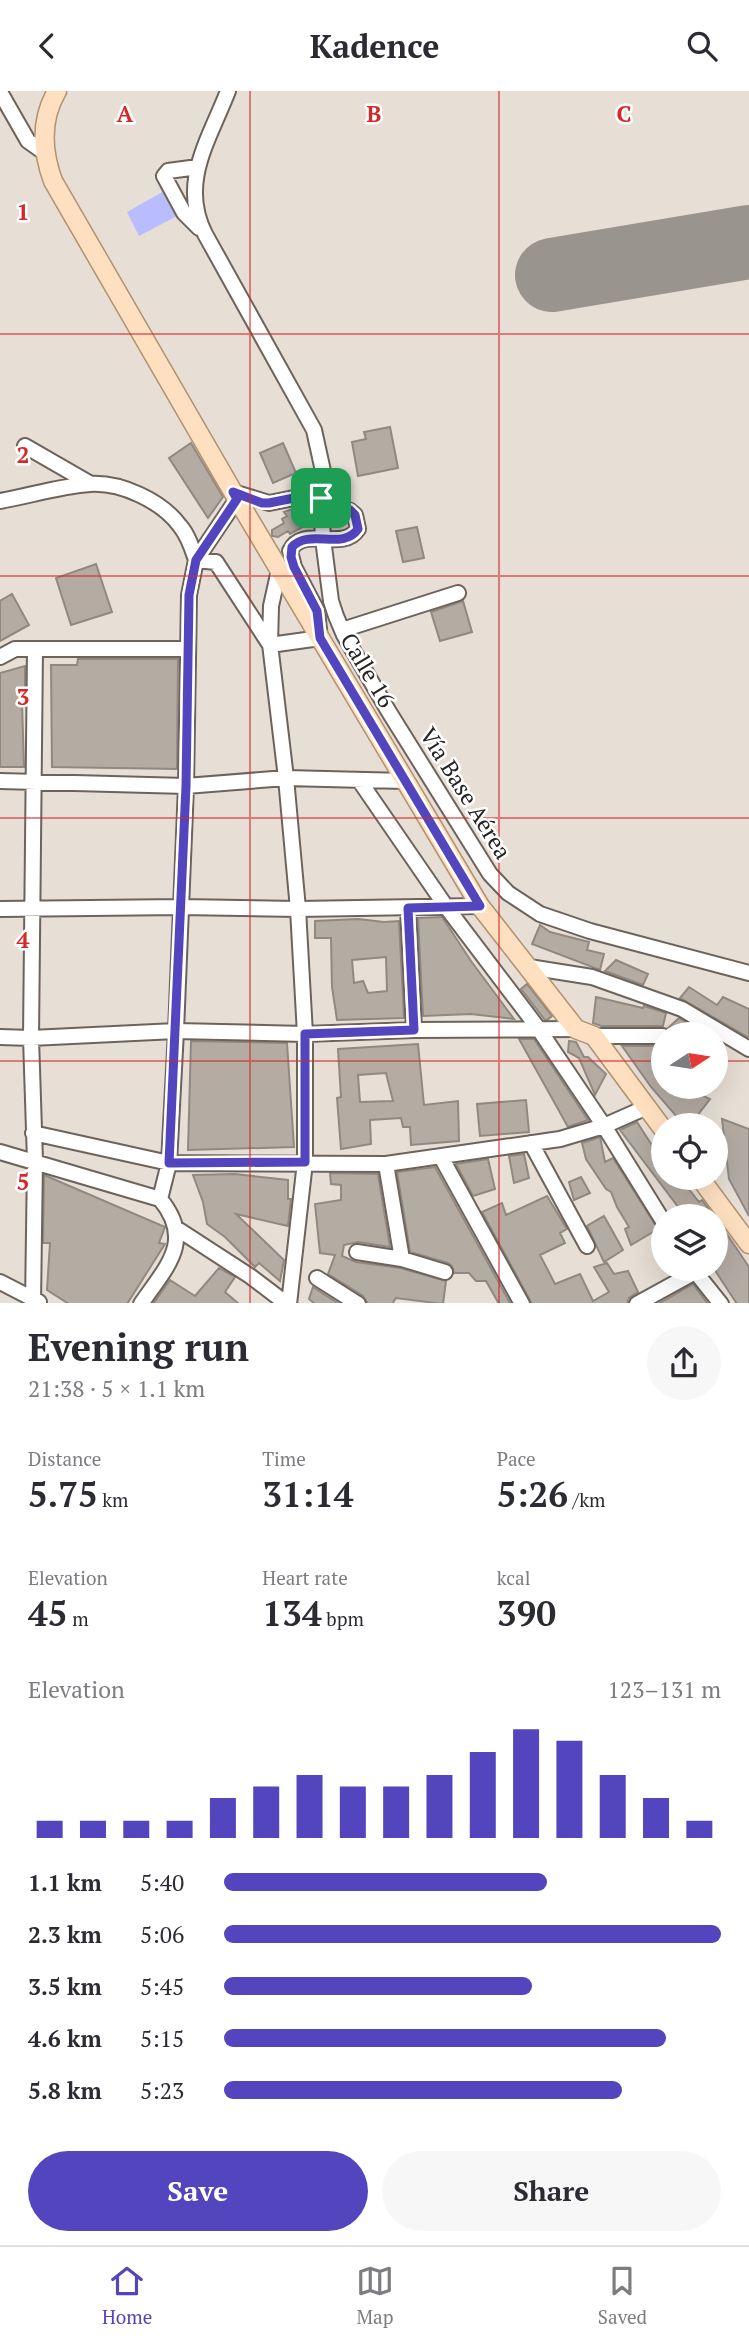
<!DOCTYPE html>
<meta charset="utf-8">
<style>
:root{--surface:#fff;--page:#f7f7f7;--text:#2b2b33;--muted:#7c7c81;--line:#e1e1e2;--accent:#5245bd}
body{margin:0;font-family:"PT Serif",serif;background:var(--page);color:var(--text);height:100vh;display:flex;flex-direction:column;font-size:26px;white-space:nowrap}
*{box-sizing:border-box;margin:0}
p{font-size:23px;color:var(--muted)}
.icon{flex:none;width:38px;height:38px;fill:none;stroke:currentColor;stroke-width:2;stroke-linecap:round;stroke-linejoin:round}
.map{position:relative;height:1212px;overflow:hidden}
.panel{display:flex;flex-direction:column;background:var(--surface);flex:1}
.panel>*{flex:none}
.needle{width:46px;rotate:78deg}
.fabs{position:absolute;left:651px;top:931px;display:grid;gap:14px}
.fabs a{display:grid;place-items:center;width:77px;height:77px;border-radius:50%;background:var(--surface);box-shadow:0 7px 28px #0002;font-size:35px}
.pin{position:absolute;display:grid;place-items:center;width:60px;height:60px;color:#fff;margin:-30px;border-radius:14px;box-shadow:0 4px 10px #0006}
.round{display:grid;place-items:center;flex:none;width:74px;height:74px;border-radius:37px;background:var(--page)}
.summary{display:flex;align-items:center;justify-content:space-between;height:119px;padding:0 28px}
h1{font-size:38px;font-weight:700;line-height:52px}
.stats{display:grid;grid-template-columns:repeat(3,1fr);gap:10px;height:119px;padding:7px 28px}
.stats div{display:grid;align-content:center}
.stats b{font-size:35px;font-weight:700}
.stats small{font-size:19px;font-weight:400}
.stats p{font-size:19px}
.chart{height:196px;padding:14px 28px}
.chart p{display:flex;justify-content:space-between}
.chart svg{width:100%;height:126px;margin-top:7px;stroke:var(--accent);stroke-width:6}
.cta{display:flex;gap:14px;margin-top:auto;padding:14px 28px}
.cta a{flex:1;height:80px;border-radius:42px;background:var(--accent);color:#fff;font-size:28px;font-weight:700;line-height:80px;text-align:center}
.cta a+a{background:var(--page);color:var(--text)}
ul{padding:0 28px;list-style:none;font-size:23px}
li{display:grid;grid-template-columns:112px 84px 1fr;align-items:center;height:52px}
li i{height:18px;border-radius:9px;background:var(--accent)}
header{display:flex;justify-content:space-between;align-items:center;height:91px;padding:0 28px;background:var(--surface);font-size:32px;font-weight:700}
.menu{display:flex;justify-content:space-around;align-items:center;height:98px;border-top:2px solid var(--line);background:var(--surface);font-size:19px;color:var(--muted)}
.menu a{display:grid;justify-items:center;gap:4px}
.menu .on{color:var(--accent)}
.map>svg:first-child{display:block}
.green{fill:#b9bcfe}
.lines{fill:none;stroke-linecap:round;stroke-linejoin:round}
.runway{stroke:#9a948e;stroke-width:74}
.building{fill:#b4aca3;stroke:#918981;stroke-width:2;fill-rule:evenodd}
.minor-casing{stroke:#6c645c;stroke-width:18}
.major-casing{stroke:#b2916e;stroke-width:21}
.minor{stroke:#fff;stroke-width:14}
.major{stroke:#fee0c1;stroke-width:18}
.route-casing{stroke:#fff;stroke-width:14}
.route{stroke:#5245bd;stroke-width:9}
.grid{fill:none;stroke:#d62828;stroke-width:2;stroke-opacity:0.55}
.labels{text-anchor:middle;dominant-baseline:central;stroke-width:5;stroke-linejoin:round;paint-order:stroke}
.street-label{font-size:23px;fill:#262320;stroke:#fff}
.grid-label{font-size:23px;text-anchor:middle;font-weight:bold;fill:#d62828;stroke:#fff;stroke-width:5;stroke-linejoin:round;paint-order:stroke}
</style>
<header><svg class="icon" aria-label="back" viewBox="0 0 24 24"><path d="M15 5l-7 7 7 7"/></svg>Kadence<svg class="icon" aria-label="search" viewBox="0 0 24 24"><circle cx="10" cy="10" r="6"/><path d="M15 15l6 6"/></svg></header>
<div class="map">
<svg width="749" height="1213" viewBox="0 0 749 1213">
<rect width="100%" height="100%" fill="#e7ded5"/>
<path class="green" d="M166,99L181,123L139,145L127,121Z"/>
<g class="lines">
<path class="runway" d="M552,184L749,151"/>
</g>
<path class="building" d="M390,336L398,377L358,385L352,351L366,348L364,341Z
M191,352L223,406L208,427L169,367Z
M283,352L296,382L273,392L260,362Z
M298,416L299,419L303,417L304,420L312,417V427L309,429L310,432L290,443L288,440L278,446L272,445V439L284,432L282,428L287,425L284,421Z
M417,436L424,467L403,471L396,440Z
M96,473L112,521L71,534L56,487Z
M12,503L29,534L0,550V510Z
M463,510L472,541L440,550L431,521Z
M78,568H178L177,678L52,676L51,574H77Z
M25,575V611H22L24,676H0V582Z
M442,826L471,870L514,928L471,923L423,925L418,827Z
M358,828L384,831L399,830L404,927L337,929L332,896L331,847H315V830ZM386,866L387,900L368,902L363,890L354,892L352,869Z
M540,834L550,841L589,851L587,859L604,863L600,879L532,853Z
M616,869L648,883L643,894L605,880Z
M527,893L552,925L547,929H545L521,898Z
M689,896L717,914L723,906L749,918V947L680,907Z
M596,906L643,917L644,915L666,922L663,935H601L593,932Z
M679,927L700,940L672,941L668,937Z
M519,948H534L588,1029L568,1036Z
M191,950L287,952L294,1056L188,1059Z
M569,950L576,951L584,966H588L606,983L595,1004L579,967L568,961Z
M418,953L424,1014L458,1010L459,1050L411,1054L410,1036H403L401,1027L370,1029L371,1053L341,1058L337,1007L341,1006L338,958ZM386,982L393,1010L360,1011L358,984Z
M622,955H663V996H685L710,1008L690,1034H684L651,996Z
M526,1009L529,1041L480,1045L477,1013Z
M722,1028L749,1038V1125L729,1088Z
M637,1031L655,1059L660,1055L663,1060L659,1068L663,1074V1087H680L699,1111L702,1109L714,1125H685L620,1039Z
M600,1046L605,1071L613,1067L658,1138L631,1154L625,1138L629,1136L617,1116L611,1101L606,1098L586,1068L582,1052Z
M524,1063L529,1087L514,1092L509,1065Z
M488,1068L495,1098L473,1105L456,1073Z
M435,1076L510,1212V1213H499L486,1190H476L469,1182H454L452,1175L448,1172L410,1161L397,1081Z
M330,1082L378,1083L390,1156L358,1151L344,1154L342,1165L356,1171L400,1177L446,1190L443,1213L396,1207L392,1213H368L363,1205L328,1183L335,1164L320,1162L315,1113L341,1109V1094L331,1093Z
M235,1083L288,1089V1108H291L288,1135L236,1123L284,1169L280,1190L259,1172L255,1176L225,1146L207,1133L203,1111L193,1084Z
M44,1084L165,1136L159,1152L165,1153L127,1213H69L47,1199L50,1152H43Z
M581,1086L590,1102L574,1109L569,1091Z
M547,1105L567,1138L560,1142L565,1152L540,1164L555,1193L580,1183L593,1210L609,1201L594,1176L607,1172L614,1183L628,1180L638,1201L629,1207L627,1213H532L482,1121L502,1112L506,1124Z
M604,1125L623,1159L604,1171L587,1135Z
M716,1127L749,1176V1213H737L716,1181Z
M219,1177L235,1186L225,1201L239,1213H153L170,1189L195,1205Z
M693,1193L708,1213H658Z
M313,1196L316,1198L339,1213H315L309,1208Z"/>
<g class="lines">
<g class="minor-casing">
<path id="minor" d="M228,0C209,49 179,92 205,143L314,339L323,380L321,407L323,448L331,510L336,525L344,544L389,621L490,783L508,802L540,823L590,840L749,882
M0,1L28,50L45,62
M198,76L168,80L164,85L184,122L199,137
M25,355L91,393
M0,410C29,405 60,395 90,393C121,391 162,410 180,435C188,444 192,457 196,469L216,471L270,554L320,547L317,520L294,476L290,460C302,433 342,462 358,438L355,424L350,420L309,404L269,412L233,401
M279,479L271,515L270,553L286,687L298,818L305,943V1071L289,1213
M342,539L458,502
M0,566L15,558H188
M359,689L447,817L538,937L604,1035L663,1130
M0,690L186,695L286,687L405,690
M408,817L414,939
M0,818L181,816L298,818L480,815
M529,876L592,886L682,918L749,958
M594,945H663
M0,946L31,947L176,940L305,943L414,939L576,938
M33,1042L169,1072L386,1073L560,1048L604,1035L647,1016
M531,1052L587,1155
M0,1061L160,1108
M441,1066L522,1213
M386,1073L402,1168
M176,1137L250,1185L287,1213
M357,1161L402,1168L445,1181
M693,1178L721,1213
M317,1187L358,1213
M0,1191L39,1211
M33,1213L35,1070L31,947L35,558
M141,1213C166,1176 195,1150 160,1108L169,1072L176,940L186,695L189,504L196,469L237,408
M637,1213L695,1181"/>
</g>
<g class="major-casing">
<path id="major" d="M57,0C40,29 42,60 53,90L233,401L480,815L576,938L594,945L663,1038
M700,1087L749,1153"/>
</g>
<use href="#minor" class="minor"/>
<use href="#major" class="major"/>
</g>
<g class="lines">
<g class="route-casing">
<path id="route" d="M233,401L262,412H269L309,404L350,419L355,424L358,438C343,460 309,437 292,456L291,466L294,476L317,520L320,547L480,815L408,817L414,939L305,943V1071L169,1072L186,695L189,504L196,469L237,408Z"/>
</g>
<use href="#route" class="route"/>
</g>
<path class="grid" d="M250,0V1213M499,0V1213M0,243H749M0,485H749M0,727H749M0,970H663M716,970H749"/>
<g class="labels">
<g class="street-label">
<text transform="translate(368 579) rotate(59)">Calle 16</text>
<text transform="translate(466 702) rotate(58)">Vía Base Aérea</text>
</g>
</g>
<g class="grid-label">
<text x="125" y="31">A</text>
<text x="374" y="31">B</text>
<text x="624" y="31">C</text>
<text x="23" y="129">1</text>
<text x="23" y="372">2</text>
<text x="23" y="614">3</text>
<text x="23" y="857">4</text>
<text x="23" y="1099">5</text>
</g>
</svg>
<div class="fabs">
<a><svg class="needle" viewBox="-14 -14 28 28"><path d="M0-13l5 13h-10z" fill="#e53935"/><path d="M0 13l5-13h-10z" fill="#7c7c81"/></svg></a>
<a><svg class="icon" aria-label="locate" viewBox="0 0 24 24"><circle cx="12" cy="12" r="6"/><path d="M12 2v4M12 18v4M2 12h4M18 12h4"/></svg></a>
<a><svg class="icon" aria-label="layers" viewBox="0 0 24 24"><path d="M12 4l9 5-9 5-9-5zM3 14l9 5 9-5"/></svg></a>
</div>
<div class="pin" style="left:321px;top:407px;background:#1e9e55"><svg class="icon" aria-label="arrive" viewBox="0 0 24 24"><path d="M6 21V4h12l-3 4 3 4H6"/></svg></div>
</div>
<section class="panel">
<div class="summary"><div><h1>Evening run</h1><p>21:38 · 5 × 1.1 km</p></div><a class="round"><svg class="icon" aria-label="share" viewBox="0 0 24 24"><path d="M12 15V3M7 8l5-5 5 5M5 13v7h14v-7"/></svg></a></div>
<div class="stats">
<div><p>Distance</p><b>5.75<small> km</small></b></div>
<div><p>Time</p><b>31:14</b></div>
<div><p>Pace</p><b>5:26<small> /km</small></b></div>
</div>
<div class="stats">
<div><p>Elevation</p><b>45<small> m</small></b></div>
<div><p>Heart rate</p><b>134<small> bpm</small></b></div>
<div><p>kcal</p><b>390</b></div>
</div>
<div class="chart"><p><span>Elevation</span>123–131 m</p>
<svg viewBox="0 0 160 44" preserveAspectRatio="none"><path d="M5 44V38M15 44V38M25 44V38M35 44V38M45 44V30M55 44V26M65 44V22M75 44V26M85 44V26M95 44V22M105 44V14M115 44V6M125 44V10M135 44V22M145 44V30M155 44V38"/></svg>
</div>
<ul>
<li><b>1.1 km</b>5:40<i style="width:65%"></i></li>
<li><b>2.3 km</b>5:06<i style="width:100%"></i></li>
<li><b>3.5 km</b>5:45<i style="width:62%"></i></li>
<li><b>4.6 km</b>5:15<i style="width:89%"></i></li>
<li><b>5.8 km</b>5:23<i style="width:80%"></i></li>
</ul>
<div class="cta"><a>Save</a><a>Share</a></div>
</section>
<nav class="menu">
<a class="on"><svg class="icon" aria-label="home" viewBox="0 0 24 24"><path d="M3 11l9-7 9 7M6 9v11h12V9"/></svg>Home</a>
<a><svg class="icon" aria-label="map" viewBox="0 0 24 24"><path d="M3 6l6-2 6 2 6-2v14l-6 2-6-2-6 2zM9 4v14M15 6v14"/></svg>Map</a>
<a><svg class="icon" aria-label="saved" viewBox="0 0 24 24"><path d="M7 4h10v16l-5-4-5 4z"/></svg>Saved</a>
</nav>
